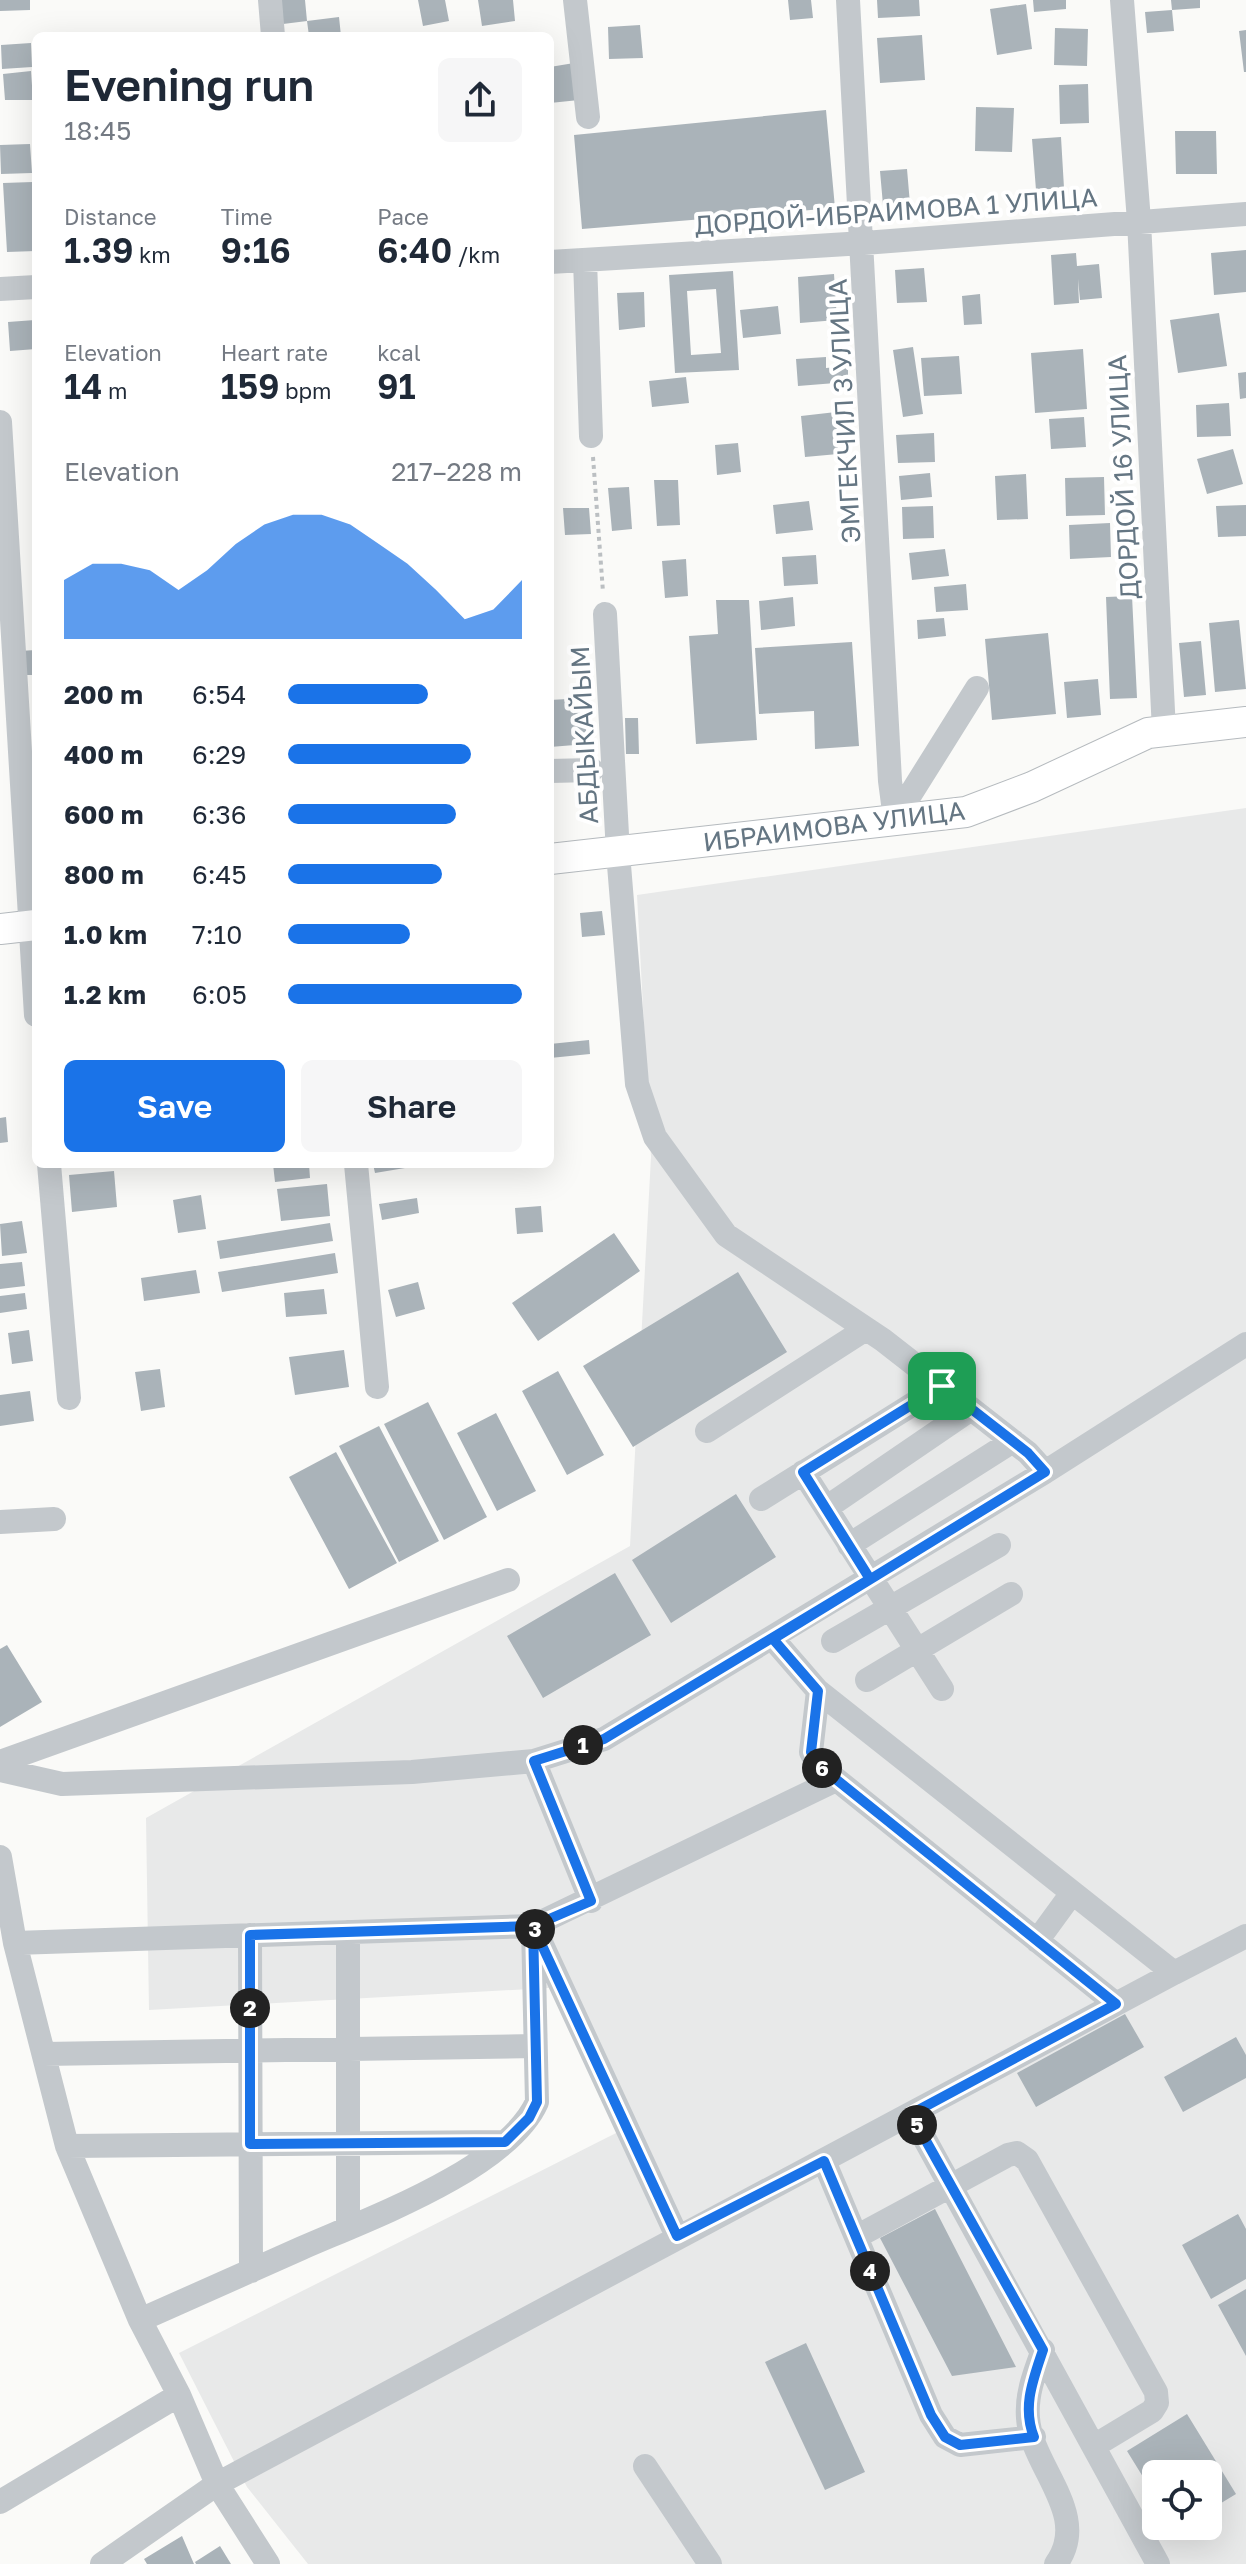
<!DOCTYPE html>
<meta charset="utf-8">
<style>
:root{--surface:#fff;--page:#f6f6f7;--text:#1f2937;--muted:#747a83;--accent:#1a73e8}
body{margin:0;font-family:"Golos Text",sans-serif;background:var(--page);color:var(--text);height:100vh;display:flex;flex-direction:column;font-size:30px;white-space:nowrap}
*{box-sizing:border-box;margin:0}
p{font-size:26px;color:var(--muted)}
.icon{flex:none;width:44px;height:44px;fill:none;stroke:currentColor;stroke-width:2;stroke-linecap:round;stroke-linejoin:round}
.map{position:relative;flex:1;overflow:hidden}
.details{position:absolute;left:32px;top:32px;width:522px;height:1136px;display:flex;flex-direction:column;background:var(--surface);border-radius:12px;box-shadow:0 8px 32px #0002}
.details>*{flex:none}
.buttons{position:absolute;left:1142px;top:2460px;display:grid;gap:16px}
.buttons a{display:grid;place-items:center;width:80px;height:80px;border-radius:12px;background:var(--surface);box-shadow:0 8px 32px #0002;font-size:40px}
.pin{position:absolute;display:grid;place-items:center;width:68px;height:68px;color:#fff;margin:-34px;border-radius:16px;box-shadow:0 4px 12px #0006}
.km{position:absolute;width:40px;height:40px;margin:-20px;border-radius:50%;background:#222;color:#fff;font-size:22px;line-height:40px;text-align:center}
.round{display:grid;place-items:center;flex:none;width:84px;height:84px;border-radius:12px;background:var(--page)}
.head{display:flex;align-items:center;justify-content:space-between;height:136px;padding:0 32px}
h1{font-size:44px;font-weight:600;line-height:60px}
.figures{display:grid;grid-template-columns:repeat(3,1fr);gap:12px;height:136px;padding:8px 32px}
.figures div{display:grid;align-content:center}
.figures b{font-size:34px;font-weight:600}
.figures small{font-size:22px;font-weight:400}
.figures p{font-size:22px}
.chart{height:224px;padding:16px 32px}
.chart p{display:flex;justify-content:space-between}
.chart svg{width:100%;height:144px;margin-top:8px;fill:var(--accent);opacity:.7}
.button{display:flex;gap:16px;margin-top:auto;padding:16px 32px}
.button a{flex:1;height:92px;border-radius:12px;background:var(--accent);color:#fff;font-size:32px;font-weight:600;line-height:92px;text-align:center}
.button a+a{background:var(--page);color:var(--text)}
ul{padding:0 32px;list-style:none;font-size:26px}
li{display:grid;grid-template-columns:128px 96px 1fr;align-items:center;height:60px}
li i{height:20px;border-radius:10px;background:var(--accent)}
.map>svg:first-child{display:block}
.built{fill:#e8e9e9;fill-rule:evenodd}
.building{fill:#aab3b9;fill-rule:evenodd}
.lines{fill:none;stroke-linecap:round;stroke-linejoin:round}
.major-casing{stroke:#b5babe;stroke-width:32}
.path{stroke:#bbbfc2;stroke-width:4;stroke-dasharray:4 4;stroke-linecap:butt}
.minor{stroke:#c3c8cc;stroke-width:24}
.major{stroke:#fff;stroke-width:30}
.route-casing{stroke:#fff;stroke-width:16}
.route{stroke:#1a73e8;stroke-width:10}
.labels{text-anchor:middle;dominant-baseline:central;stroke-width:8;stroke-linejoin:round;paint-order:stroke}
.street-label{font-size:26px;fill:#657683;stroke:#fff}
</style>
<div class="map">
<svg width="1246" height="2564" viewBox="0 0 1246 2564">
<rect width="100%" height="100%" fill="#fafaf8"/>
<path class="built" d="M1246,808V2564H308L247,2487L179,2353L628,2127L566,1987L149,2010L146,1818L630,1546L651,1157L637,895ZM1156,2474H1208V2526H1156Z"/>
<path class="building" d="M0,0H30V10L0,11Z
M281,0H305L307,21L283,24Z
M418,0H445L449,21L423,26Z
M478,0H513L515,21L482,26Z
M788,0H811L813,18L790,20Z
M877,0H919L920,16L878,18Z
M1033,0H1066V9L1034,12Z
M1171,0H1200V8L1172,10L1174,31L1147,33L1145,12L1172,10Z
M1026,4L1032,49L997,55L990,9Z
M339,17L341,36H309L307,21Z
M640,25L643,58L609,59L608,27Z
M1055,28L1088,29L1087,66L1054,65Z
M1246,30V72H1244L1239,31Z
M922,35L925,80L880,83L877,38Z
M31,43L32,67L2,69L1,45Z
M574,63L579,100L550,103V67Z
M31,71L33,100H5L3,74Z
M1088,84L1089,123L1060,124L1059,85Z
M976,107L1014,108L1012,152L975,151Z
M826,110L835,208L582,229L574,135Z
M1175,131H1216L1217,174H1176Z
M1061,137L1064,188L1036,190L1032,139Z
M30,144L32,173L1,174L0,145Z
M907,169L910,204L883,205L880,171Z
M33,182L36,251L7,252L3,183Z
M1246,250V292L1214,295L1211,253Z
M1076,253L1077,266L1099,264L1102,298L1080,300L1078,279L1079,303L1054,305L1051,255Z
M924,268L927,302L897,303L895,270Z
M733,271L739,370L675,373L669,275ZM716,289L721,353L691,355L687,291Z
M834,274L837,320L800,323L798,277Z
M644,292L645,327L619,330L617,293Z
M980,294L982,324L964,325L962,296Z
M778,306L781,334L743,338L740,310Z
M1219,313L1227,366L1178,373L1170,320Z
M35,320L36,349L10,351L8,322Z
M913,347L923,414L903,417L893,350Z
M1083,349L1087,409L1035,413L1031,353Z
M959,356L962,394L924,396L921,358Z
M826,357V368L848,366V382L798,386L796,359Z
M1246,372V398L1240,399L1238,373Z
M686,377L689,403L652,407L649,381Z
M1229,403L1231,436L1197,437L1196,405Z
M836,412L838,454L805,457L801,416Z
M1084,417L1086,447L1051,449L1049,419Z
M934,433L935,462L898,463L896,435Z
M738,443L741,472L717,475L715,445Z
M1233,449L1243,484L1207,494L1197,459Z
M930,473L932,497L901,500L899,476Z
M1026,474L1028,519L997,520L995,476Z
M1104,477L1105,515L1066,516L1065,478Z
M654,480H678L680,525L657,526Z
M629,487L632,529L612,531L608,488Z
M809,501L813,530L776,534L773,505Z
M1246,505V536L1218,537L1216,506Z
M933,506L934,538L903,539L902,507Z
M563,508H589L591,534L565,535Z
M1110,523L1111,557L1070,559L1069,525Z
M945,549L949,576L912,580L909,553Z
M816,555L818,584L784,586L782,557Z
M686,559L688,596L665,598L662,561Z
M966,584L968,610L936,612L934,587Z
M1132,596L1137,698L1110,699L1106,597Z
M793,597L795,626L761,630L759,601Z
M716,600H749L757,740L696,744L689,636L718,634Z
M944,618L946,636L918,639L917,620Z
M1239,620L1246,689L1215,692L1209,623Z
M1048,633L1056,714L992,720L985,639Z
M1201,641L1206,695L1184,697L1179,643Z
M852,642L859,746L815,749L814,711L759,714L755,648Z
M36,650V675H21L19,651Z
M1098,679L1101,715L1067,718L1064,682Z
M584,698L587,744L550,747V700Z
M625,718H638L639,754H626Z
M602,911L605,935L582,937L580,913Z
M589,1040L590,1054L550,1058V1044Z
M6,1117L8,1142L0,1143V1118Z
M273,1164H309L310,1178L275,1182Z
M373,1164H404L405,1168L375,1173Z
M114,1171L117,1207L72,1212L69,1175Z
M327,1184L330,1216L281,1221L277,1189Z
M201,1195L206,1229L178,1233L173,1200Z
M417,1198L419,1213L382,1220L379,1204Z
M541,1206L543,1232L517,1234L515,1208Z
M22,1221L27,1253L2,1256L0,1224Z
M330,1223L333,1241L220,1259L217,1241Z
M614,1233L640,1271L538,1341L512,1303Z
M335,1253L338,1273L222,1292L218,1272Z
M22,1262L25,1286L0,1289V1264Z
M196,1270L200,1293L144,1301L141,1278Z
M738,1272L787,1352L633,1447L583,1366Z
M418,1282L425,1309L396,1317L388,1290Z
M324,1289L327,1314L286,1317L284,1293Z
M25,1293L27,1309L0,1313V1296Z
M29,1330L33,1361L12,1364L8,1333Z
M344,1350L349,1387L295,1395L289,1357Z
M160,1369L165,1407L141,1411L135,1372Z
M558,1371L604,1455L567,1475L522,1391Z
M30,1391L34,1421L0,1426V1395Z
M428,1402L487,1517L444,1540L384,1424Z
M496,1413L536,1491L497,1511L457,1433Z
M379,1426L439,1541L399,1562L339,1446Z
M336,1452L397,1563L349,1589L289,1477Z
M736,1494L776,1557L671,1623L632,1560Z
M615,1573L651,1635L543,1698L507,1636Z
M7,1645L42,1702L0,1727V1649Z
M1125,2014L1144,2047L1036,2107L1017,2073Z
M1236,2037L1246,2055V2078L1183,2112L1164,2077Z
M935,2209L1016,2367L952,2376L880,2238Z
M1238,2214L1246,2229V2279L1211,2299L1182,2245Z
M1246,2289V2356L1218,2305Z
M806,2343L865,2472L825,2490L765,2362Z
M1187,2414L1236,2494L1208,2511V2474H1156V2498L1127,2451Z
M182,2536L194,2564H147L144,2559Z
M220,2546L231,2564H196L195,2562Z"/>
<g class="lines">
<g class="major-casing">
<path id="major" d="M550,859L966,812L1032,787L1148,733L1246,722
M0,929L36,925"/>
</g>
<path class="path" d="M593,457L603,592"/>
<path class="minor" d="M270,0L273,36
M575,0L588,117
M848,0L890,781L895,819
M1122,0L1139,221L1164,731
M585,260L591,436
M550,262L864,243L1246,214
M0,289L36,287
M0,422L36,1015
M605,614L618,853L637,1084L655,1137L726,1235L883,1340L1028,1453L1045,1472
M550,771L592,770
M895,819L977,688
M49,1164L69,1398
M356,1164L377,1387
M707,1431L866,1329
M803,1472L942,1689
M761,1499L942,1386
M826,1508L971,1409
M0,1522L54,1519
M849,1545L1013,1441
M773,1639L818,1691L1174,1973L1246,1936
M833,1641L999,1545
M867,1680L1011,1594
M818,1691L811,1752L817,1764L1116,2004
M534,1761L591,1901
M0,1762L508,1580
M0,1770L62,1784L412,1772L534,1761L604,1739L1045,1472L1246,1344
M0,1857L15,1943L67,2146L140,2320L179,2395L217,2484L268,2564
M250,1935L251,2271
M538,1936L677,2236
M1037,1941L1072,1893
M15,1943L533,1926L836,1780
M44,2054L535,2046
M911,2114L1158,2564
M67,2146L504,2142
M824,2161L931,2415L945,2437L960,2445L1034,2437
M348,2228V1932
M856,2237L1008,2155L1017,2153L1027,2160L1156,2392L1157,2403L1152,2411L1094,2446
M140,2320C194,2296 248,2272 302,2248C368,2219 507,2169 537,2102L533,1926
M1043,2350C1035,2372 1026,2394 1028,2418C1031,2467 1092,2515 1056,2564
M645,2466L710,2564
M0,2502L179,2395
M102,2564L217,2484L1174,1973"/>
<use href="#major" class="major"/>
</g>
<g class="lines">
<g class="route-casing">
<path id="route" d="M942,1386L803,1472L870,1579L604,1739L534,1761L591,1901L533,1926L250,1935V2144L505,2142L529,2118L537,2102L533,1926L677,2236L824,2161L931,2415L945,2437L960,2445L1034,2437C1022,2407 1033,2380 1043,2350L911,2114L1116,2004L817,1764L811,1752L818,1691L773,1639C864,1583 954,1528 1045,1472L1028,1453L942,1386"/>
</g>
<use href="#route" class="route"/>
</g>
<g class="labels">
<g class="street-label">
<text transform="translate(896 211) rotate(-4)">ДОРДОЙ-ИБРАИМОВА 1 УЛИЦА</text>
<text transform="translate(844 411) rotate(-93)">ЭМГЕКЧИЛ 3 УЛИЦА</text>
<text transform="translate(1123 477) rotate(-93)">ДОРДОЙ 16 УЛИЦА</text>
<text transform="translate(584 735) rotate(-93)">АБДЫКАЙЫМ</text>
<text transform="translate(834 826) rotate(-7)">ИБРАИМОВА УЛИЦА</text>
</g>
</g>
</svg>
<div class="buttons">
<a><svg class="icon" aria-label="locate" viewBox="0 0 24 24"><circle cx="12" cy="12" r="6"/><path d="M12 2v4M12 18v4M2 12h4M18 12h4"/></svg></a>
</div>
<div class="pin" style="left:942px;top:1386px;background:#1e9e55"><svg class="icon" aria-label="arrive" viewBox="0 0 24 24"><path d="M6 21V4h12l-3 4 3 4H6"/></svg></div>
<b class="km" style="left:583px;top:1745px">1</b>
<b class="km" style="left:250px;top:2008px">2</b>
<b class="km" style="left:535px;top:1929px">3</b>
<b class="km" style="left:870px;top:2271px">4</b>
<b class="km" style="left:917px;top:2125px">5</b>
<b class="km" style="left:822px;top:1768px">6</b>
<section class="details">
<div class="head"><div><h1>Evening run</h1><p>18:45</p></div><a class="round"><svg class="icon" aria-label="share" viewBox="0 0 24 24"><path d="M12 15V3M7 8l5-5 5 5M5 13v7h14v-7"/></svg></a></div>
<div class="figures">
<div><p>Distance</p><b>1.39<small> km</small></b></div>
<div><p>Time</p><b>9:16</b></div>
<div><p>Pace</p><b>6:40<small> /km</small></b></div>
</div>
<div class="figures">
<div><p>Elevation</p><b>14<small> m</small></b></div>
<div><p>Heart rate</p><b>159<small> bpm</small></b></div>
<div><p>kcal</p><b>91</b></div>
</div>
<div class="chart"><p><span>Elevation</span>217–228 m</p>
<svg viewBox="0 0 160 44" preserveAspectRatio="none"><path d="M0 44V26L10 21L20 21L30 23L40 29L50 23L60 15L70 9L80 6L90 6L100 9L110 15L120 21L130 29L140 38L150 35L160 26V44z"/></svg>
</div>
<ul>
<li><b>200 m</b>6:54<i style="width:60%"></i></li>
<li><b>400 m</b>6:29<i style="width:78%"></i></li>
<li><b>600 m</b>6:36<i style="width:72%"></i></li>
<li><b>800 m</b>6:45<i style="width:66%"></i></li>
<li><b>1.0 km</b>7:10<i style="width:52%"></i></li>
<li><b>1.2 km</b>6:05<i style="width:100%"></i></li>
</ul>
<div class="button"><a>Save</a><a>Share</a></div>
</section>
</div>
